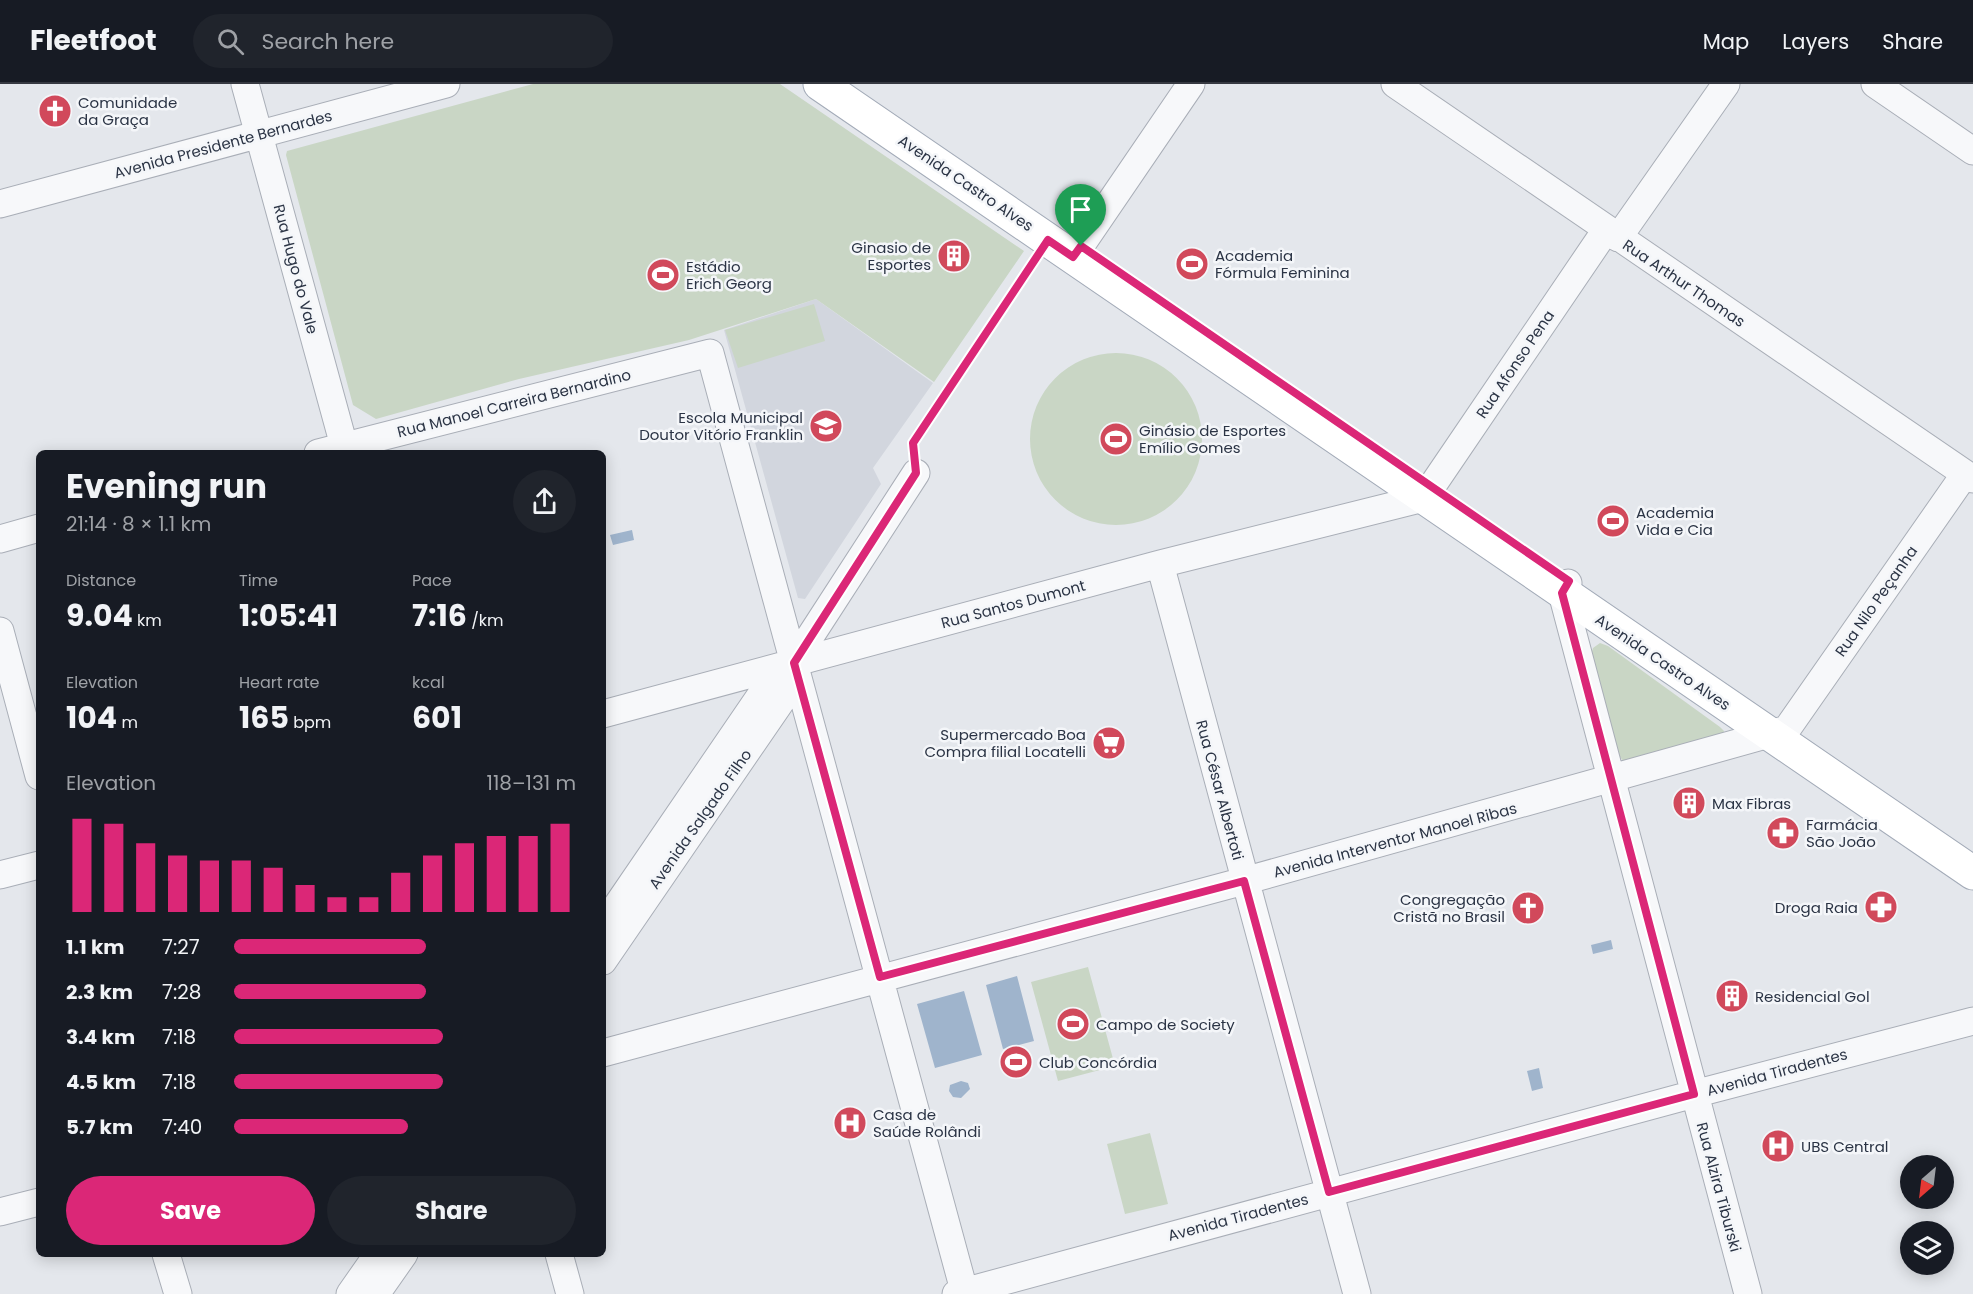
<!DOCTYPE html>
<meta charset="utf-8">
<style>
:root{--surface:#171b24;--page:#20242c;--text:#f1f3f6;--muted:#9ea1a6;--line:#363941;--accent:#db2777}
body{margin:0;font-family:Poppins,sans-serif;background:var(--page);color:var(--text);height:100vh;display:flex;flex-direction:column;font-size:22px;white-space:nowrap}
*{box-sizing:border-box;margin:0}
p{font-size:20px;color:var(--muted)}
.icon{flex:none;width:33px;height:33px;fill:none;stroke:currentColor;stroke-width:2;stroke-linecap:round;stroke-linejoin:round}
.map{position:relative;flex:1;overflow:hidden}
.sheet{position:absolute;left:36px;top:366px;width:570px;height:807px;display:flex;flex-direction:column;background:var(--surface);border-radius:9px;box-shadow:0 3px 15px #0003}
.sheet>*{flex:none}
.needle{width:39px;rotate:208deg}
.buttons{position:absolute;left:1900px;top:1071px;display:grid;gap:12px}
.buttons a{display:grid;place-items:center;width:54px;height:54px;border-radius:50%;background:var(--surface);box-shadow:0 3px 15px #0003;font-size:30px}
.pin{position:absolute;display:grid;place-items:center;width:51px;height:51px;color:#fff;margin:-62px -26px;border-radius:50% 50% 50% 0;rotate:-45deg;box-shadow:0 0 6px #0007}
.pin .icon{rotate:45deg}
.round{display:grid;place-items:center;flex:none;width:63px;height:63px;border-radius:32px;background:var(--page)}
.summary{display:flex;align-items:center;justify-content:space-between;height:102px;padding:0 30px}
h1{font-size:33px;font-weight:700;line-height:45px}
.stats{display:grid;grid-template-columns:repeat(3,1fr);gap:9px;height:102px;padding:6px 30px}
.stats div{display:grid;align-content:center}
.stats b{font-size:30px;font-weight:700}
.stats small{font-size:16px;font-weight:400}
.stats p{font-size:16px}
.chart{height:168px;padding:12px 30px}
.chart p{display:flex;justify-content:space-between}
.chart svg{width:100%;height:108px;margin-top:6px;stroke:var(--accent);stroke-width:6}
.action{display:flex;gap:12px;margin-top:auto;padding:12px 30px}
.action a{flex:1;height:69px;border-radius:36px;background:var(--accent);color:#fff;font-size:24px;font-weight:700;line-height:69px;text-align:center}
.action a+a{background:var(--page);color:var(--text)}
ul{padding:0 30px;list-style:none;font-size:20px}
li{display:grid;grid-template-columns:96px 72px 1fr;align-items:center;height:45px}
li i{height:15px;border-radius:8px;background:var(--accent)}
header{display:flex;align-items:center;gap:36px;box-sizing:border-box;height:84px;padding:0 30px;background:var(--surface);border-bottom:2px solid var(--line)}
header strong{font-size:28px}
nav{display:flex;gap:33px;margin-inline-start:auto;font-size:21px}
.search{width:420px;height:54px;background:var(--page);display:flex;align-items:center;gap:15px;box-sizing:border-box;padding:0 21px;border-radius:33px;color:var(--muted);font-size:22px}
.map>svg:first-child{display:block}
.built{fill:#d2d6de}
.green{fill:#c9d6c5}
.water{fill:#9fb4cc}
.lines{fill:none;stroke-linecap:round;stroke-linejoin:round}
.minor-casing{stroke:#a9aeb7;stroke-width:29}
.major-casing{stroke:#a3abb8;stroke-width:35}
.path{stroke:#c2c5cb;stroke-width:3;stroke-dasharray:4.5 4.5;stroke-linecap:butt}
.minor{stroke:#f7f8fa;stroke-width:27}
.major{stroke:#fff;stroke-width:33}
.route-casing{stroke:#fff;stroke-width:12}
.route{stroke:#db2777;stroke-width:8}
.labels{text-anchor:middle;dominant-baseline:central;stroke-width:5;stroke-linejoin:round;paint-order:stroke}
.poi-label{font-size:15px;fill:#2b3445;stroke:#f4f6f9;text-anchor:start}
.street-label{font-size:15px;fill:#2b3445;stroke:#f4f6f9}
</style>
<header>
<strong>Fleetfoot</strong>
<div class="search"><svg class="icon" aria-label="search" viewBox="0 0 24 24"><circle cx="10" cy="10" r="6"/><path d="M15 15l6 6"/></svg>Search here</div>
<nav><a>Map</a><a>Layers</a><a>Share</a></nav>
</header>
<div class="map">
<svg width="1973" height="1210" viewBox="0 0 1973 1210">
<rect width="100%" height="100%" fill="#e4e7ec"/>
<path class="built" d="M816,215L933,299L873,384L881,400L805,515L798,514L724,246Z"/>
<path class="green" d="M533,0H780L1024,167L934,298L816,215L689,256L519,295L376,335L353,321L286,71L287,67Z
M814,220L825,257L738,284L725,246Z
M1030 355a86 86 0 1 1 172 0a86 86 0 1 1-172 0Z
M1600,559L1608,562L1720,643L1724,647L1723,652L1625,679L1620,673L1591,571L1593,564Z
M1088,883L1115,982L1058,997L1031,898Z
M1150,1049L1168,1120L1125,1130L1107,1060Z"/>
<path class="water" d="M632,446L634,456L613,461L610,451Z
M1611,856L1613,865L1593,870L1591,861Z
M1017,892L1034,957L1003,965L986,901Z
M964,907L982,971L935,984L917,920Z
M1539,984L1543,1004L1532,1007L1527,987Z
M961,997L968,999L970,1005L961,1014L953,1013L949,1007L950,1001Z"/>
<g class="lines">
<g class="minor-casing">
<path id="minor" d="M245,0L346,369
M1395,0L1973,395
M1875,0L1973,67
M0,120L446,0
M1618,154L1726,0
M1073,173L1191,0
M318,369L710,269L965,1210
M0,455L39,444
M1160,480L1357,1210
M1568,499L1562,509L1748,1210
M0,547L39,692
M793,579L916,389
M603,630L1160,480L1424,414L1606,146
M0,791L39,781
M603,842L780,583
M603,877L797,594
M603,969L1244,797L1787,645L1965,390
M0,1128L39,1118
M166,1170L178,1210
M559,1170L570,1210
M350,1210L378,1170
M376,1210L404,1170
M956,1210L1694,1010L1973,937"/>
</g>
<g class="major-casing">
<path id="major" d="M820,0L1973,789"/>
</g>
<path class="path" d="M914,369L913,359L1035,176"/>
<use href="#minor" class="minor"/>
<use href="#major" class="major"/>
</g>
<g class="lines">
<g class="route-casing">
<path id="route" d="M1048,156L1073,173L1081,162L1569,497L1562,509L1694,1010L1329,1108L1244,797L880,893L794,579L916,389L913,359Z"/>
</g>
<use href="#route" class="route"/>
</g>
<defs>
<g id="church-disc" transform="scale(1.725)"><circle r="9.5" fill="#d1495b" stroke="#f4f6f9"/><path d="M-1.2-6h2.4v3.5h3.3v2.4h-3.3V6h-2.4V-.1h-3.3v-2.4h3.3Z" fill="#fff"/></g>
<g id="building-disc" transform="scale(1.725)"><circle r="9.5" fill="#d1495b" stroke="#f4f6f9"/><path d="M-4-6H4V6H1V3H-1V6H-4ZM-2.5-4.3h1.7v1.8h-1.7ZM.8-4.3h1.7v1.8H.8ZM-2.5-1h1.7V.8h-1.7ZM.8-1h1.7V.8H.8Z" fill="#fff"/></g>
<g id="stadium-disc" transform="scale(1.725)"><circle r="9.5" fill="#d1495b" stroke="#f4f6f9"/><path d="M0-5a6.5 5 0 1 0 0 10a6.5 5 0 1 0 0-10ZM-3.5-1.8h7v3.6h-7Z" fill="#fff"/></g>
<g id="school-disc" transform="scale(1.725)"><circle r="9.5" fill="#d1495b" stroke="#f4f6f9"/><path d="M0-5L7-2L0 1L-7-2ZM-4 1L0 2.5L4 1V4Q0 6-4 4Z" fill="#fff"/></g>
<g id="supermarket-disc" transform="scale(1.725)"><circle r="9.5" fill="#d1495b" stroke="#f4f6f9"/><path d="M-6-5.5h2.5l.6 2H6L4.5 2H-2.5L-4.4-4H-6ZM-1.5 3.2a1.3 1.3 0 1 0 .1 0ZM3 3.2a1.3 1.3 0 1 0 .1 0Z" fill="#fff"/></g>
<g id="pharmacy-disc" transform="scale(1.725)"><circle r="9.5" fill="#d1495b" stroke="#f4f6f9"/><path d="M-2-6h4v4h4v4h-4v4h-4v-4h-4v-4h4Z" fill="#fff"/></g>
<g id="hospital-disc" transform="scale(1.725)"><circle r="9.5" fill="#d1495b" stroke="#f4f6f9"/><path d="M-5-5h3v3.5h4V-5h3V5h-3V1.5h-4V5h-3Z" fill="#fff"/></g>
</defs>
<g fill-rule="evenodd">
<use href="#church-disc" x="55" y="27"/>
<use href="#building-disc" x="954" y="172"/>
<use href="#stadium-disc" x="1192" y="180"/>
<use href="#stadium-disc" x="663" y="191"/>
<use href="#school-disc" x="826" y="342"/>
<use href="#stadium-disc" x="1116" y="355"/>
<use href="#stadium-disc" x="1613" y="437"/>
<use href="#supermarket-disc" x="1109" y="659"/>
<use href="#building-disc" x="1689" y="719"/>
<use href="#pharmacy-disc" x="1783" y="749"/>
<use href="#pharmacy-disc" x="1881" y="823"/>
<use href="#church-disc" x="1528" y="824"/>
<use href="#building-disc" x="1732" y="912"/>
<use href="#stadium-disc" x="1073" y="940"/>
<use href="#stadium-disc" x="1016" y="978"/>
<use href="#hospital-disc" x="850" y="1039"/>
<use href="#hospital-disc" x="1778" y="1062"/>
</g>
<g class="labels">
<g class="poi-label">
<text x="78" y="18">Comunidade<tspan x="78" dy="17">da Graça</tspan></text>
<text x="931" y="163" text-anchor="end">Ginasio de<tspan x="931" dy="17">Esportes</tspan></text>
<text x="1215" y="171">Academia<tspan x="1215" dy="17">Fórmula Feminina</tspan></text>
<text x="686" y="182">Estádio<tspan x="686" dy="17">Erich Georg</tspan></text>
<text x="803" y="333" text-anchor="end">Escola Municipal<tspan x="803" dy="17">Doutor Vitório Franklin</tspan></text>
<text x="1139" y="346">Ginásio de Esportes<tspan x="1139" dy="17">Emílio Gomes</tspan></text>
<text x="1636" y="428">Academia<tspan x="1636" dy="17">Vida e Cia</tspan></text>
<text x="1086" y="650" text-anchor="end">Supermercado Boa<tspan x="1086" dy="17">Compra filial Locatelli</tspan></text>
<text x="1712" y="719">Max Fibras</text>
<text x="1806" y="740">Farmácia<tspan x="1806" dy="17">São João</tspan></text>
<text x="1505" y="815" text-anchor="end">Congregação<tspan x="1505" dy="17">Cristã no Brasil</tspan></text>
<text x="1858" y="823" text-anchor="end">Droga Raia</text>
<text x="1755" y="912">Residencial Gol</text>
<text x="1096" y="940">Campo de Society</text>
<text x="1039" y="978">Club Concórdia</text>
<text x="873" y="1030">Casa de<tspan x="873" dy="17">Saúde Rolândi</tspan></text>
<text x="1801" y="1062">UBS Central</text>
</g>
<g class="street-label">
<text transform="translate(223 60) rotate(-15)">Avenida Presidente Bernardes</text>
<text transform="translate(966 99) rotate(34)">Avenida Castro Alves</text>
<text transform="translate(296 185) rotate(75)">Rua Hugo do Vale</text>
<text transform="translate(1684 199) rotate(34)">Rua Arthur Thomas</text>
<text transform="translate(1515 280) rotate(-56)">Rua Afonso Pena</text>
<text transform="translate(514 319) rotate(-14)">Rua Manoel Carreira Bernardino</text>
<text transform="translate(1876 517) rotate(-55)">Rua Nilo Peçanha</text>
<text transform="translate(1013 520) rotate(-15)">Rua Santos Dumont</text>
<text transform="translate(1663 578) rotate(34)">Avenida Castro Alves</text>
<text transform="translate(1220 706) rotate(75)">Rua César Albertoti</text>
<text transform="translate(700 735) rotate(-55)">Avenida Salgado Filho</text>
<text transform="translate(1395 756) rotate(-15)">Avenida Interventor Manoel Ribas</text>
<text transform="translate(1777 988) rotate(-15)">Avenida Tiradentes</text>
<text transform="translate(1719 1103) rotate(75)">Rua Alzira Tiburski</text>
<text transform="translate(1238 1133) rotate(-15)">Avenida Tiradentes</text>
</g>
</g>
</svg>
<div class="buttons">
<a><svg class="needle" viewBox="-14 -14 28 28"><path d="M0-13l5 13h-10z" fill="#e53935"/><path d="M0 13l5-13h-10z" fill="#9ea1a6"/></svg></a>
<a><svg class="icon" aria-label="layers" viewBox="0 0 24 24"><path d="M12 4l9 5-9 5-9-5zM3 14l9 5 9-5"/></svg></a>
</div>
<div class="pin" style="left:1081px;top:162px;background:#1e9e55"><svg class="icon" aria-label="arrive" viewBox="0 0 24 24"><path d="M6 21V4h12l-3 4 3 4H6"/></svg></div>
<section class="sheet">
<div class="summary"><div><h1>Evening run</h1><p>21:14 · 8 × 1.1 km</p></div><a class="round"><svg class="icon" aria-label="share" viewBox="0 0 24 24"><path d="M12 15V3M7 8l5-5 5 5M5 13v7h14v-7"/></svg></a></div>
<div class="stats">
<div><p>Distance</p><b>9.04<small> km</small></b></div>
<div><p>Time</p><b>1:05:41</b></div>
<div><p>Pace</p><b>7:16<small> /km</small></b></div>
</div>
<div class="stats">
<div><p>Elevation</p><b>104<small> m</small></b></div>
<div><p>Heart rate</p><b>165<small> bpm</small></b></div>
<div><p>kcal</p><b>601</b></div>
</div>
<div class="chart"><p><span>Elevation</span>118–131 m</p>
<svg viewBox="0 0 160 44" preserveAspectRatio="none"><path d="M5 44V6M15 44V8M25 44V16M35 44V21M45 44V23M55 44V23M65 44V26M75 44V33M85 44V38M95 44V38M105 44V28M115 44V21M125 44V16M135 44V13M145 44V13M155 44V8"/></svg>
</div>
<ul>
<li><b>1.1 km</b>7:27<i style="width:56%"></i></li>
<li><b>2.3 km</b>7:28<i style="width:56%"></i></li>
<li><b>3.4 km</b>7:18<i style="width:61%"></i></li>
<li><b>4.5 km</b>7:18<i style="width:61%"></i></li>
<li><b>5.7 km</b>7:40<i style="width:51%"></i></li>
</ul>
<div class="action"><a>Save</a><a>Share</a></div>
</section>
</div>
